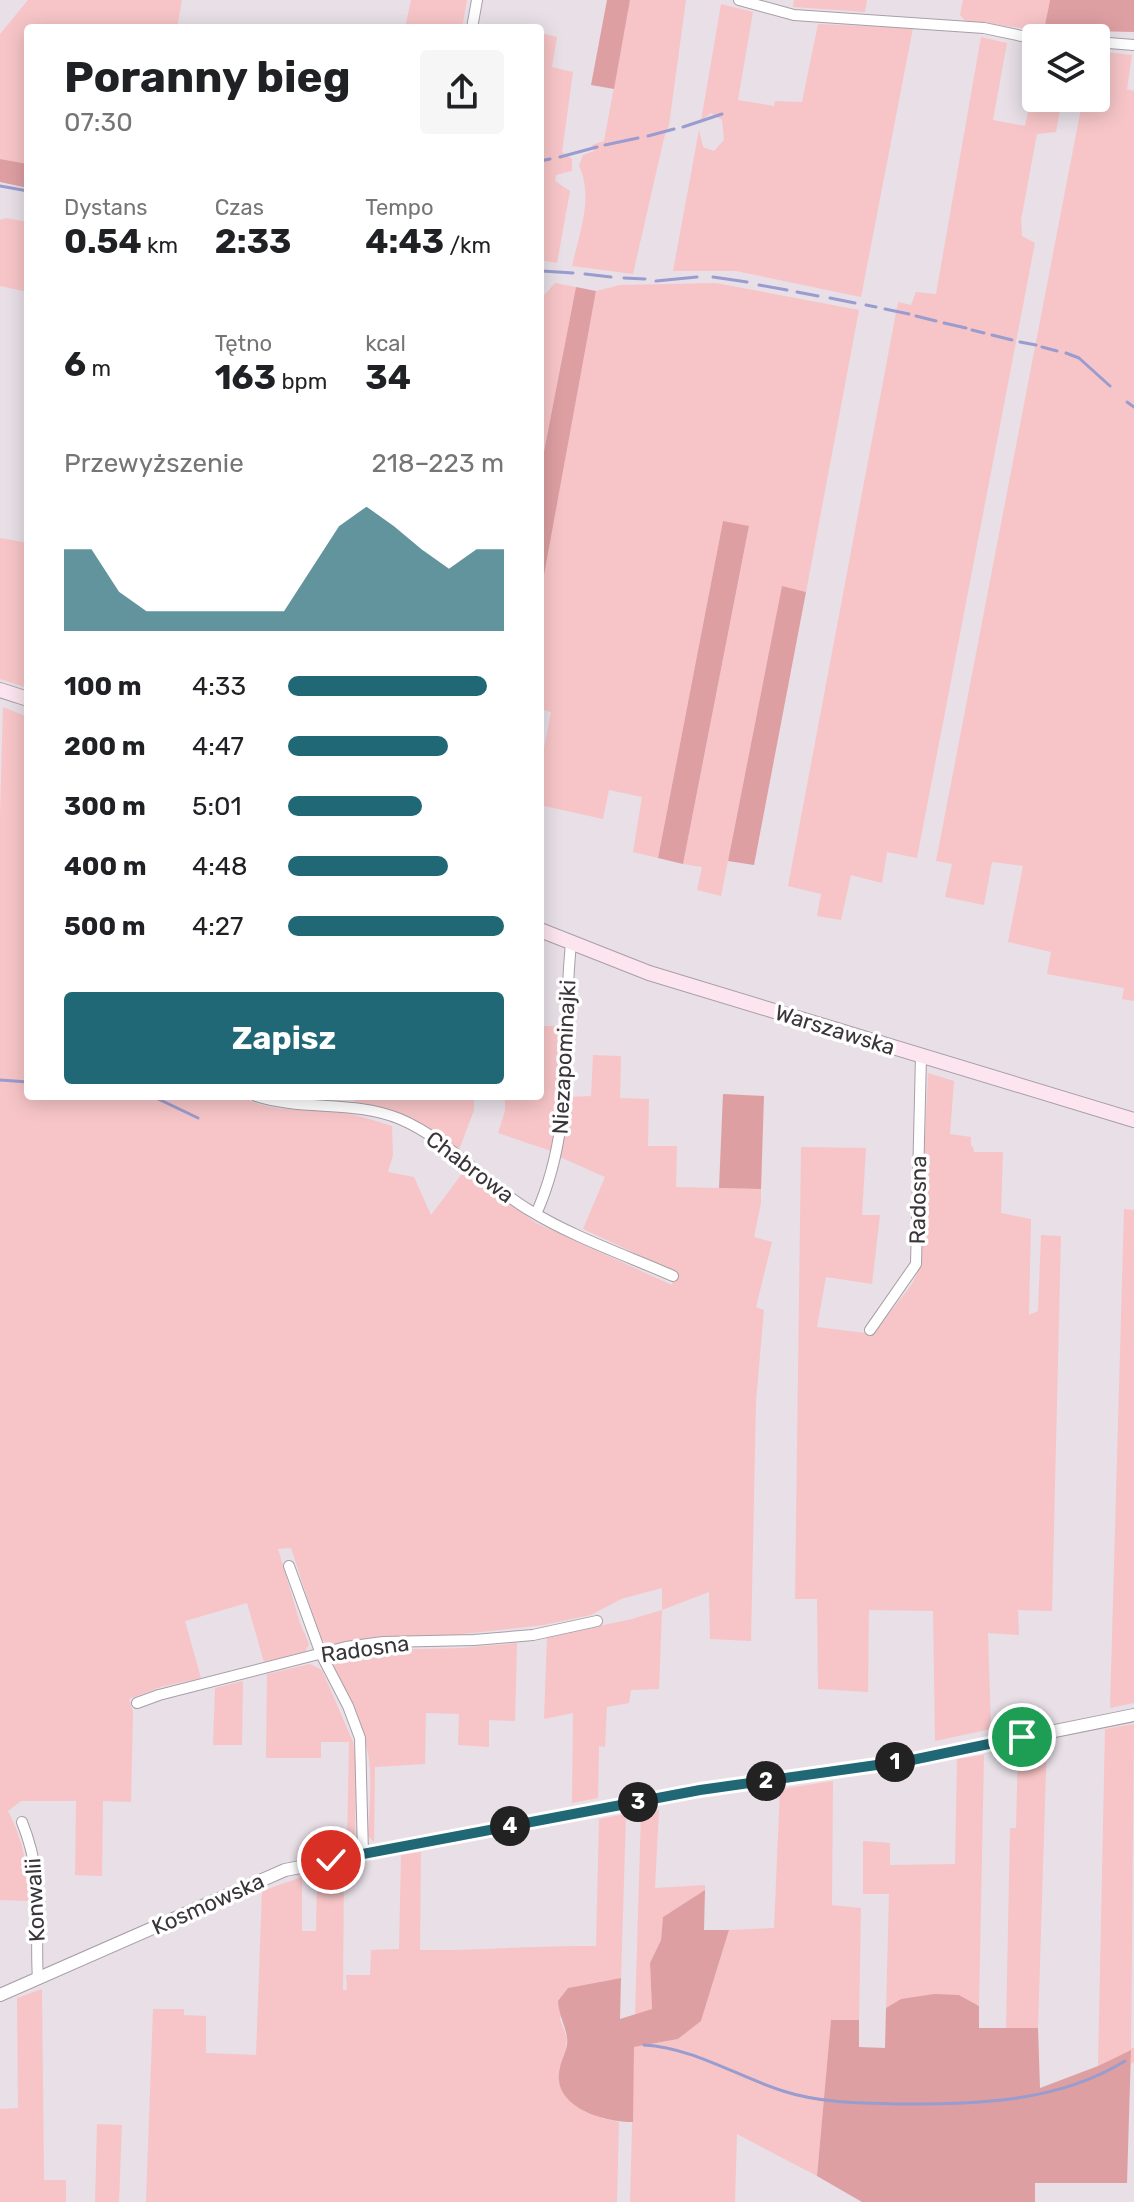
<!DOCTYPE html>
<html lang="pl">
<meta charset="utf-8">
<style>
:root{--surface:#fff;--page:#f6f6f6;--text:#202124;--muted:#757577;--accent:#206875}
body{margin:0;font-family:Rubik,sans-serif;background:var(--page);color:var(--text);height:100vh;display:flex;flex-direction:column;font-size:30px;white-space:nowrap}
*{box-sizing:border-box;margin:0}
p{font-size:26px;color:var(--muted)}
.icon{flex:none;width:44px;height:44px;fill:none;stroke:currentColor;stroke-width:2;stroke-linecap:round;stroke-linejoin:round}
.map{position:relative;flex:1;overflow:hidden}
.drawer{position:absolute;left:24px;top:24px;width:520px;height:1076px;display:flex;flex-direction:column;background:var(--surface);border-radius:8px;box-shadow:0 4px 20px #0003}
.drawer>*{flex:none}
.tools{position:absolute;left:1022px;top:24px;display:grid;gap:16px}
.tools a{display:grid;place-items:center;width:88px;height:88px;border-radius:8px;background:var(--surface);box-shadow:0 4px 20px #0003;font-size:40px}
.pin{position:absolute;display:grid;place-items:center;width:68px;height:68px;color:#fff;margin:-34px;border:4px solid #fff;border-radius:50%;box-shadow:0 2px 8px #0007}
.km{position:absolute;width:40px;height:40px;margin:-20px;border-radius:50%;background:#222;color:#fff;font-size:22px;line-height:40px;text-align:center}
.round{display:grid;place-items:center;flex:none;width:84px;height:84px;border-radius:8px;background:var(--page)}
.overview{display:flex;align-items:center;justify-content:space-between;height:136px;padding:0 40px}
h1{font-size:44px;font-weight:700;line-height:60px}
.figures{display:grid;grid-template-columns:repeat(3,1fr);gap:12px;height:136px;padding:8px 40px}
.figures div{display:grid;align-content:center}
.figures b{font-size:34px;font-weight:700}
.figures small{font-size:22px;font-weight:400}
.figures p{font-size:22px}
.chart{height:224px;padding:16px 40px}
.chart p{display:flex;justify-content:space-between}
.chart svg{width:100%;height:144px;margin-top:8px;fill:var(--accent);opacity:.7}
.primary-button{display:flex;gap:16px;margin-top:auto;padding:16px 40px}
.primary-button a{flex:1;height:92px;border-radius:8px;background:var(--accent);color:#fff;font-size:32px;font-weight:700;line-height:92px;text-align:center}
ul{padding:0 40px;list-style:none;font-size:26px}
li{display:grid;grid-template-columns:128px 96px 1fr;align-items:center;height:60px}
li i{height:20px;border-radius:10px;background:var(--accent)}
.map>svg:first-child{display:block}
.green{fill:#f7c5c7}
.forest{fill:#de9fa2}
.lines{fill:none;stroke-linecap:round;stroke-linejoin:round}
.stream{stroke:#999ccf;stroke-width:3}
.minor-casing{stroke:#a79fa7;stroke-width:12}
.tertiary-casing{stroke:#a79fa7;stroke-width:14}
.secondary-casing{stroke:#a79fa7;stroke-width:16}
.minor{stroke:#fff;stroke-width:10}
.tertiary{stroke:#fff;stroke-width:12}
.secondary{stroke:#fce5ee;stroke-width:14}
.route-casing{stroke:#fff;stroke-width:16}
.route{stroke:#206875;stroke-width:10}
.labels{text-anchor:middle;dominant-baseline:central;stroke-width:7;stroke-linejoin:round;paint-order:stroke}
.street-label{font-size:22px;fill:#393539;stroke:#fff}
</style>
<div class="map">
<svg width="1134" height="2202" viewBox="0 0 1134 2202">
<rect width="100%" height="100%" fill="#e8dfe7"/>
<path class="green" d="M28,0H182L177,28H28V164L0,159V34Z
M411,0H467L462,28H405Z
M630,0H686L669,125L664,138L633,274L572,266C579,234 594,197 579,166L583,155L594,151L592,145L604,141Z
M794,0H867L865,12L793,7Z
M963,0H1050L1044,30L966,22L960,15Z
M721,4L753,12L738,100L774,106L775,101L802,102L818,24L913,28L861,297L736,271H673L699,130L703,147L714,151L724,140L722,120L711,113L701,121Z
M540,33L557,37L552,67L573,72L562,152L572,159V171L556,175L555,181L570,191L557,263L540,260Z
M981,37L1007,43L993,120L1025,126L1036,71V98H1062L1056,132L1037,134L1021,220L1022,236L1035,243L917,858L887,852L882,883L851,875L841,920L817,916L821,894L788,886L898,302L911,305L916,292L936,294Z
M1096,51L1132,55L1127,89L1134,91V1001L1122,999L1124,988L1047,974L1051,952L1008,942L1023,866L992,862L984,905L945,897L952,864L936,861L1083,98H1096Z
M6,218L28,222V292L0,286V220Z
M555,283L576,287L540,472V300Z
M716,283L859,310L806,592L782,587L721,896L697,890L702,867L683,864L749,527L723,521L658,858L633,852L642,797L609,790L603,819L540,805V770L551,712L540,709V597L596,291L620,285Z
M0,538L28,543V688L0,679Z
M3,707L28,717V1096H242C269,1114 311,1108 342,1113C359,1115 376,1121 392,1126L393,1155L388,1172L414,1177L431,1215L464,1171L536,1223L672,1285L673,1271L583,1229L605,1177L560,1157L566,1127L567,1097L591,1096L593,1055L621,1056L620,1098L649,1099L648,1146H677L676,1187L761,1189V1203L754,1237L772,1242L756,1307L764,1310L756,1401L751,1641L710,1639L709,1592L662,1610L659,1689L631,1690L629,1703L607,1707L605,1747L599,1746L598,1798L572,1803L573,1713L544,1719L547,1637L632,1619L662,1610V1588L621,1599L591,1615L544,1625L455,1635L376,1637L332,1645L321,1640L291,1548L278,1549L300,1623L309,1644L305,1652L264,1662L247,1603L185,1621L201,1678L161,1687L129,1699L133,1712L131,1802L103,1801L102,1876L75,1875L76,1801H21L8,1811C24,1842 27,1866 30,1901L0,1900V814Z
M540,1026H564L554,1152L498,1133L505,1111V1096H540Z
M928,1073L954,1081L950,1134L971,1137V1146L973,1147L974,1152H1003L1001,1213L1031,1219L1029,1315L1038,1311L1041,1235L1061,1236L1052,1611L1018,1610L1019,1635L988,1633L991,1729L935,1741L933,1611L869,1610L868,1692L818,1689L817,1599H795L801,1147L866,1148L862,1215H880L872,1284L826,1277L817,1327L873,1334L912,1284L919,1269Z
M346,1096H474V1110L459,1150C443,1136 426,1124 405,1117C392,1112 353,1104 346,1096Z
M1124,1209L1134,1210V1703L1110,1708Z
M517,1643L515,1721L489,1720V1747L458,1745L459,1714L426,1713L425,1764L375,1767L374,1842L368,1836C369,1811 372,1784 369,1759C364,1725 348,1695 333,1664L336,1657L376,1650L461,1648Z
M310,1664L322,1670L353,1742L356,1761L355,1837L351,1846L347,1847L349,1742H321V1758H266L267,1674Z
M243,1681L242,1745H213L215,1688Z
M1134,1724L1131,2048H1134V2062L1131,2064V2050L1098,2066L1105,1729Z
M1047,1739L1038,2028H1006L1010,1828H1016L1018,1745Z
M984,1755L979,2006L959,1995L901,1999L886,2008L889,1894H863V1841L890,1843V1865L955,1864L957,1759Z
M833,1781L832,1905L861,1908L859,2020L831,2021L817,2176L737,2134L735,2202H630L634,2047L678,2039L701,2021L729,1930L774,1928L780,1789Z
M659,1810L655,1888L705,1885V1890L663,1917L661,1940L650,1963L652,2009L635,2016L641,1812Z
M626,1814L621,1978L568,1988L560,2019L567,2038L565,2056L559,2069L602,2118L619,2122L617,2202H146L153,2009H184V2015L206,2016V2053L256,2055L262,1891L302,1877V1931H316L317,1874L344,1869L343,1990H347L346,1975H370L371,1950L399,1949L401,1855L421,1852L420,1950C479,1951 537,1945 596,1946L599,1819Z
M42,1989L44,2180H66V2202H0V2109L18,2108L17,1998Z
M97,2124L122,2125L119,2202H95Z"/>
<path class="forest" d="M607,0H630L614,89L591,85Z
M1050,0H1134V32L1044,30Z
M0,159L28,164V188L0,182Z
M576,287L596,291L540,597V472Z
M723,521L749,526L683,864L658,858Z
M782,586L806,592L754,865L728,861Z
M723,1094L764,1096L761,1189L719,1188Z
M705,1890L704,1930H729L701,2021L678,2039L634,2047L633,2122C605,2122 555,2108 559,2073C560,2060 569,2050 567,2037C565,2024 559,2016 558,2001L568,1988L621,1978L620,2019L652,2009L650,1963L661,1940L663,1917Z
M934,1994L959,1995L979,2006V2028H1038L1040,2088L1098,2066L1131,2050L1127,2183H1035V2202H862L817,2176L831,2020H859V2047L885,2048L886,2008L901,1999Z"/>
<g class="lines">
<path class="stream" d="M683,127L722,114
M648,136L674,129
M605,145L638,138
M560,157L597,147
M540,161L550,159
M0,186L28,191
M542,271L573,273
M585,274L611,277
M713,277L747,282
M624,278L645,279
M656,281L697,277
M759,285L787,290
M797,292L818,296
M830,298L855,303
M866,305L876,307
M885,309L909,314
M916,316L936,321
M944,323L966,328
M972,330L984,333
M992,335L1012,340
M1020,342L1036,345
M1042,347L1057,351
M1066,353L1079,358L1110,386
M1127,402L1134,407
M0,1080L28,1082
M152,1096L198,1118
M644,2045C694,2048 736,2076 783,2091C820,2103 860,2103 899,2104C976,2104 1057,2103 1125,2061"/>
<g class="minor-casing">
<path id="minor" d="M739,0L794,15L984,28L1036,39
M472,28L477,0
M1096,42L1134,45
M256,1096C303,1111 354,1100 400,1119C449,1140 484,1183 529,1210C573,1237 625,1255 673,1276
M536,1214C576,1125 561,1038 571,944
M870,1330L916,1264L921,1056
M289,1566L321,1654L348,1706L360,1738L363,1854
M137,1703L159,1695L346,1647L383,1642L474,1640L533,1635L597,1621
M22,1822C46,1882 34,1920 38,1979"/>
</g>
<g class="tertiary-casing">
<path id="tertiary" d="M0,1995L285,1870L560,1816L700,1790L912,1760L1134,1715"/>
</g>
<g class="secondary-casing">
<path id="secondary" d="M0,690L28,699
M540,930L649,973L1134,1120"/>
</g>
<use href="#minor" class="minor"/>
<use href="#tertiary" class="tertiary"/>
<use href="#secondary" class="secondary"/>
</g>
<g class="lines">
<g class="route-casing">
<path id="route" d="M331,1860L700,1790L912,1760L1022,1737"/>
</g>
<use href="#route" class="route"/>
</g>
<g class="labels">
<g class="street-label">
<text transform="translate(835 1030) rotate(17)">Warszawska</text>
<text transform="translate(564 1057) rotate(-87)">Niezapominajki</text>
<text transform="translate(470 1167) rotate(37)">Chabrowa</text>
<text transform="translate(918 1200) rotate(-89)">Radosna</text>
<text transform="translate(365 1649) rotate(-8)">Radosna</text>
<text transform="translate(35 1900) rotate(-93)">Konwalii</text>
<text transform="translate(208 1904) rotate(-24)">Kosmowska</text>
</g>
</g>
</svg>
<div class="tools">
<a><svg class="icon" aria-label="layers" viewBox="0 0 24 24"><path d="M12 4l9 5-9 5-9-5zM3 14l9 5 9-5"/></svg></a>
</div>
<div class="pin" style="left:1022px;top:1737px;background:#1e9e55"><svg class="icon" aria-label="arrive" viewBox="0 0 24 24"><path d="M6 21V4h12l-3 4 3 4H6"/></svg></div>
<div class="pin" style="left:331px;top:1860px;background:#d93025"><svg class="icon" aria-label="check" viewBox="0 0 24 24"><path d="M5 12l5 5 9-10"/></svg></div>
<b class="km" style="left:895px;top:1762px">1</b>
<b class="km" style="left:766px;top:1781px">2</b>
<b class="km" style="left:638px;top:1802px">3</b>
<b class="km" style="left:510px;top:1826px">4</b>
<section class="drawer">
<div class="overview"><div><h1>Poranny bieg</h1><p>07:30</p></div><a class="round"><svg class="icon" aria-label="share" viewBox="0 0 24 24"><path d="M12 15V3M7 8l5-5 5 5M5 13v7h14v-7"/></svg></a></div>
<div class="figures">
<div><p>Dystans</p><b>0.54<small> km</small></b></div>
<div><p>Czas</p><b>2:33</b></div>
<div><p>Tempo</p><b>4:43<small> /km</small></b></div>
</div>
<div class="figures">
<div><b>6<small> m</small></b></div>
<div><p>Tętno</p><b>163<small> bpm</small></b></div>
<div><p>kcal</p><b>34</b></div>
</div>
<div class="chart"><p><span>Przewyższenie</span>218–223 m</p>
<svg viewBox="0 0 160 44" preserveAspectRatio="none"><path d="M0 44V19L10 19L20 32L30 38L40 38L50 38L60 38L70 38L80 38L90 25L100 12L110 6L120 12L130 19L140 25L150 19L160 19V44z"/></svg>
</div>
<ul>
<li><b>100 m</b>4:33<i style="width:92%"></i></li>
<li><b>200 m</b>4:47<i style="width:74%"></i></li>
<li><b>300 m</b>5:01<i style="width:62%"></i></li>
<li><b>400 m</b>4:48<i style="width:74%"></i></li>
<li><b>500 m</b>4:27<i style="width:100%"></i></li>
</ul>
<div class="primary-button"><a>Zapisz</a></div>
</section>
</div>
